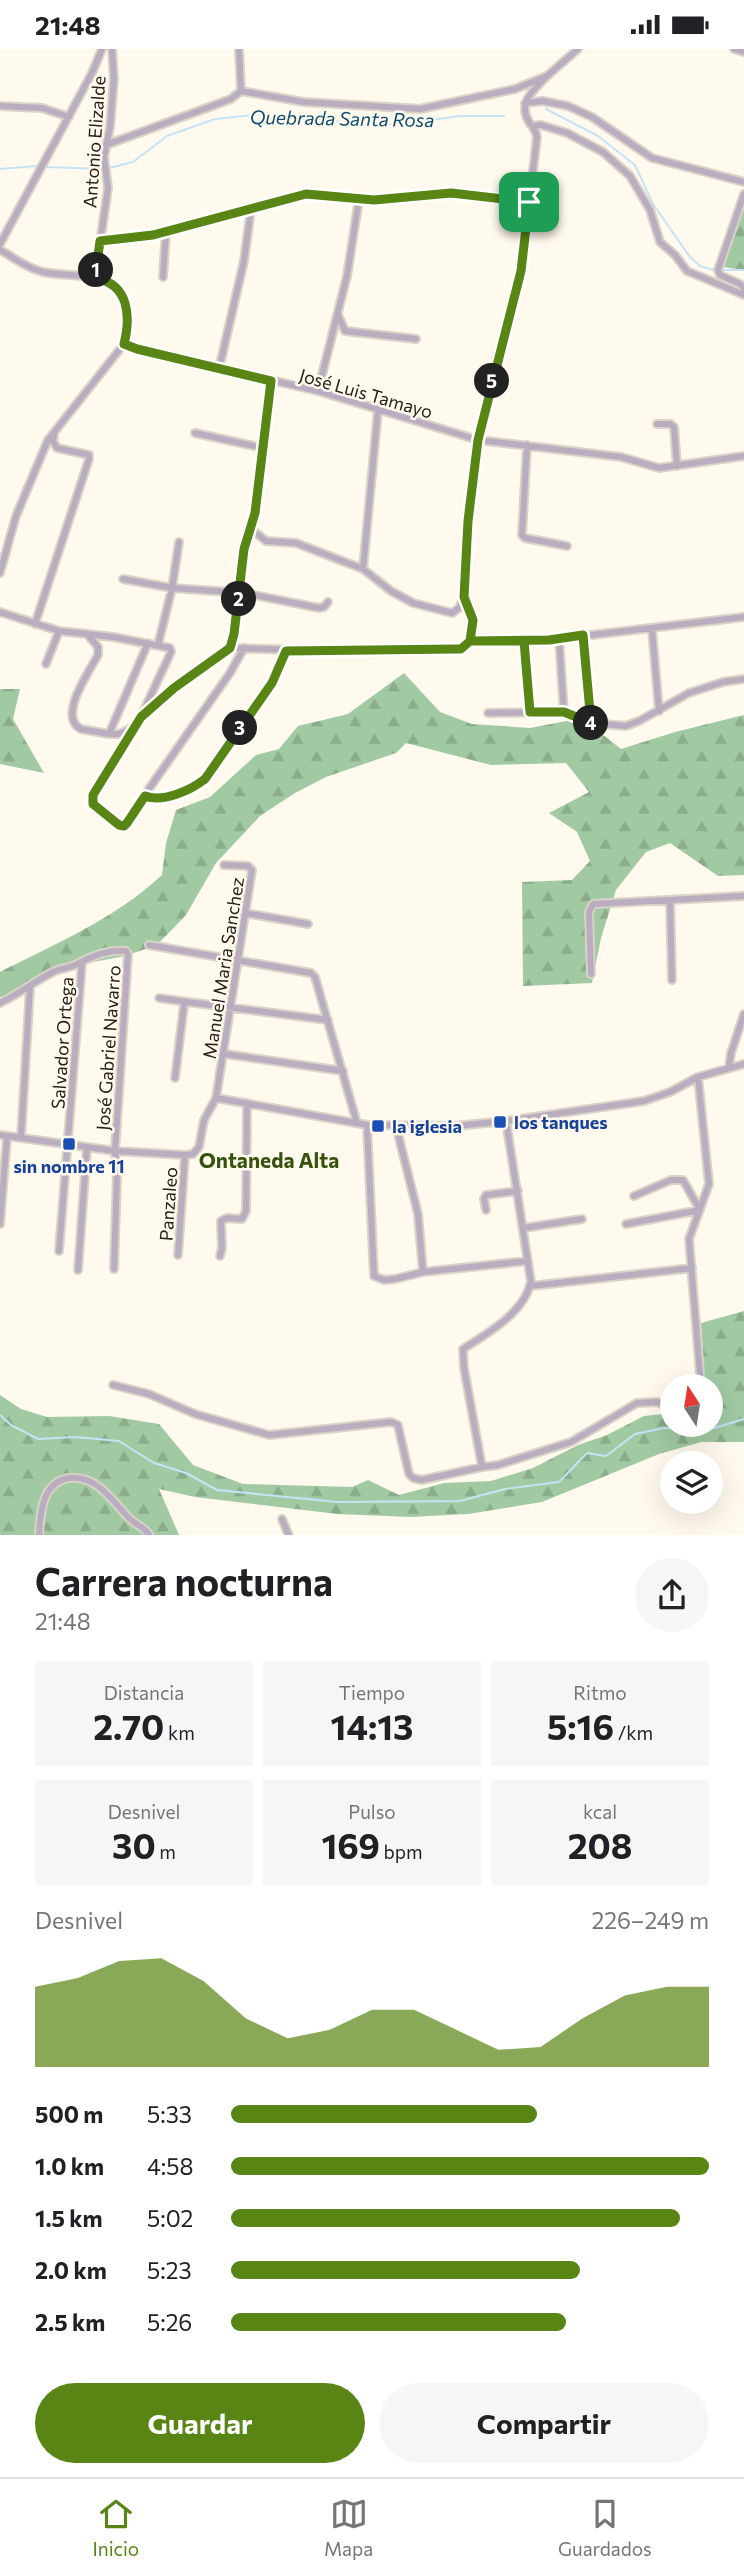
<!DOCTYPE html>
<html lang="es">
<meta charset="utf-8">
<style>
:root{--surface:#fff;--page:#f6f6f6;--text:#202124;--muted:#757577;--line:#e0e0e0;--accent:#588513}
body{margin:0;font-family:Commissioner,sans-serif;background:var(--page);color:var(--text);height:100vh;display:flex;flex-direction:column;font-size:26px;white-space:nowrap}
*{box-sizing:border-box;margin:0}
p{font-size:23px;color:var(--muted)}
.icon{flex:none;width:38px;height:38px;fill:none;stroke:currentColor;stroke-width:2;stroke-linecap:round;stroke-linejoin:round}
.map{position:relative;height:1486px;overflow:hidden}
.panel{display:flex;flex-direction:column;background:var(--surface);flex:1}
.panel>*{flex:none}
.needle{width:46px;rotate:348deg}
.fabs{position:absolute;left:660px;top:1325px;display:grid;gap:14px}
.fabs a{display:grid;place-items:center;width:63px;height:63px;border-radius:50%;background:var(--surface);box-shadow:0 7px 28px #0002;font-size:35px}
.pin{position:absolute;display:grid;place-items:center;width:60px;height:60px;color:#fff;margin:-30px;border-radius:14px;box-shadow:0 4px 10px #0006}
.km{position:absolute;width:35px;height:35px;margin:-18px;border-radius:50%;background:#222;color:#fff;font-size:19px;line-height:35px;text-align:center}
.round{display:grid;place-items:center;flex:none;width:74px;height:74px;border-radius:37px;background:var(--page)}
.overview{display:flex;align-items:center;justify-content:space-between;height:119px;padding:0 35px}
h1{font-size:38px;font-weight:700;line-height:52px}
.figures{display:grid;grid-template-columns:repeat(3,1fr);gap:10px;height:119px;padding:7px 35px}
.figures div{display:grid;align-content:center;border-radius:0px;background:var(--page);text-align:center}
.figures b{font-size:35px;font-weight:700}
.figures small{font-size:19px;font-weight:400}
.figures p{font-size:19px}
.chart{height:196px;padding:14px 35px}
.chart p{display:flex;justify-content:space-between}
.chart svg{width:100%;height:126px;margin-top:7px;fill:var(--accent);opacity:.7}
.cta{display:flex;gap:14px;margin-top:auto;padding:14px 35px}
.cta a{flex:1;height:80px;border-radius:42px;background:var(--accent);color:#fff;font-size:28px;font-weight:700;line-height:80px;text-align:center}
.cta a+a{background:var(--page);color:var(--text)}
ul{padding:0 35px;list-style:none;font-size:23px}
li{display:grid;grid-template-columns:112px 84px 1fr;align-items:center;height:52px}
li i{height:18px;border-radius:9px;background:var(--accent)}
.status{display:flex;justify-content:space-between;align-items:center;height:49px;padding:0 35px;background:var(--surface);direction:ltr}
.status svg{height:19px;fill:currentColor}
.dock{display:flex;justify-content:space-around;align-items:center;height:98px;border-top:2px solid var(--line);background:var(--surface);font-size:19px;color:var(--muted)}
.dock a{display:grid;justify-items:center;gap:4px}
.dock .current{color:var(--accent)}
.map>svg:first-child{display:block}
.forest{fill:url(#forest-firs)}
.lines{fill:none;stroke-linecap:round;stroke-linejoin:round}
.stream{stroke:#c5e3f7;stroke-width:2}
.minor-casing{stroke:#d8d2c7;stroke-width:10}
.minor{stroke:#baadc0;stroke-width:6}
.route-casing{stroke:#fff;stroke-width:14}
.route{stroke:#588513;stroke-width:9}
.transit-dot{fill:#1a4fb4;stroke:#fff9ee;stroke-width:2.5}
.labels{text-anchor:middle;dominant-baseline:central;stroke-width:5;stroke-linejoin:round;paint-order:stroke}
.street-label{font-size:18px;fill:#282318;stroke:#fff9ee}
.transit-label{font-size:18px;font-weight:bold;fill:#164399;stroke:#fff9ee;text-anchor:start}
.water-label{font-size:19px;font-style:italic;fill:#104c6c;stroke:#fff9ee}
.quarter-label{font-size:21px;font-weight:bold;fill:#36530d;stroke:#fff9ee}
</style>
<div class="status"><b>21:48</b><svg viewBox="0 0 49 12"><path d="M0 12V9h3v3zM5 12V6h3v6zM10 12V3h3v9zM15 12V0h3v12zM26 1h20v11H26zM47 4h2v5h-2z"/></svg></div>
<div class="map">
<svg width="744" height="1487" viewBox="0 0 744 1487">
<defs>
<pattern id="forest-firs" width="22" height="20" patternUnits="userSpaceOnUse" patternTransform="scale(1.75)"><rect width="22" height="20" fill="#a1caa3"/><path d="M5 1l3.5 6h-7zM16 11l3.5 6h-7z" fill="#8bad8c"/></pattern>
</defs>
<rect width="100%" height="100%" fill="#fff9ee"/>
<path class="forest" d="M744,152V221L723,218Z
M404,624L440,663L472,675L530,679L582,669L621,700L675,683L744,666V826L718,827L670,794L646,803L616,841L601,889L592,934L523,937L522,833L572,831L590,812L577,783L549,764L589,743L566,714L491,716L406,694L396,704L326,728L295,744L260,767L216,814L186,866L157,896L125,907L56,920L14,946L0,948V923C57,894 116,869 162,826L166,794L176,761L210,748L256,706L279,700L298,677L348,665Z
M0,640H20L13,670L44,724L0,715Z
M744,1262V1393H701L659,1405L542,1453L468,1465L410,1468L337,1465L195,1448L159,1440L179,1486H0V1346L21,1360L47,1368L109,1367L159,1375L193,1416L243,1435L352,1438L368,1431L399,1446L444,1434L491,1432L533,1419L578,1396L607,1386L644,1367L672,1364V1376H710V1337H705L701,1274Z"/>
<g class="lines">
<path class="stream" d="M546,60L598,87L635,116L653,155L690,208L700,217L717,222
M45,118L102,120
M109,119L133,113L167,87L215,70L263,65L366,75H402L460,67H504
M0,120L36,117
M721,221H744
M0,1366L11,1376L38,1390L75,1388L119,1392L154,1414L186,1424L217,1441L338,1453L460,1452L505,1440L559,1433L587,1404L606,1407L635,1385L664,1379L708,1381L744,1370"/>
<g class="minor-casing">
<path id="minor" d="M239,0L241,42
M734,0L744,3
M525,54L543,52L568,57L592,68L652,109L744,133
M0,57L42,59L69,68
M533,77L541,76L567,84L603,103L630,127L650,161L660,193L675,206L687,222L744,246
M106,96L231,50L241,42L304,53L420,60L515,40L547,27L578,0
M744,145L718,221L720,226L740,235L744,240
M100,192L153,186L306,145L374,151L451,144L529,153
M0,195L92,24L102,0
M0,201C15,209 26,219 43,223C63,227 84,225 103,230C131,238 130,273 124,295L137,300L318,342L478,391L621,408L659,419L744,407
M163,228L166,183
M95,229L108,139L104,108L110,78L114,30L112,0
M338,266L345,282L416,290
M219,320L244,212L251,160
M318,342L347,227L359,150
M657,375H670L674,378L677,417
M195,384L263,399
M527,396L522,486L525,489L567,497
M251,480L266,492L296,494L363,520L391,542L413,554L452,564L459,559L464,548
M363,520L378,361
M0,524L16,467L48,391L124,295
M123,530L172,539L244,544L319,559L324,558L328,553
M0,563L59,582L87,585L98,598V606C89,623 57,668 81,680L109,685H119L128,681L174,639L230,599L374,603L456,600H461L470,592L549,591L744,568
M35,575L89,410V406L57,399L53,392L54,385
M652,580L659,662
M87,585L113,588L170,599L171,603L143,663
M583,586L591,674
M559,590L564,663
M470,592L473,571L464,548L468,472L478,391L497,307L521,222L537,88C536,81 533,79 529,73C517,53 534,41 547,27
M524,592L530,663
M158,596L172,539L179,493
M230,599L234,585L244,500L255,464L271,332
M46,615L59,582
M488,664L564,663L591,674L626,677L639,672L689,644L723,633L744,630
M134,679L93,746V755L119,776L123,777L230,624L244,599
M109,685L148,594
M145,747C163,754 191,741 205,730L272,634L286,602
M670,852L672,931
M245,864L308,875
M149,896L311,924L315,928L357,1074
M591,925L589,863L593,855L744,847
M159,949L187,953
M0,954C19,945 35,932 53,923C61,919 71,919 79,914C93,907 109,900 126,902L128,905L115,1102L117,1125L114,1220
M225,1005L343,1022
M729,1018L731,1004L744,965
M698,1028L709,1135L689,1190L701,1337
M175,1029L184,956L187,953L328,971
M216,1049L252,821L248,817L224,816
M506,1072L531,1233C524,1264 488,1284 463,1300L464,1319L482,1418L498,1416L571,1393L637,1354L657,1353L672,1359
M367,1076L374,1227L384,1231L395,1230L423,1223L528,1212
M396,1077L418,1165L423,1223
M0,1086L115,1102L185,1106L193,1105L199,1098L204,1071L216,1049L367,1076L455,1077L506,1072L644,1052L670,1043L698,1028L744,1015
M21,1089L30,938
M486,1161L484,1150L486,1146L518,1142
M0,1175L7,1088
M626,1175L700,1161L683,1131H671L634,1147
M524,1179L582,1170
M59,1202L82,914
M178,1206L185,1106
M220,1207L222,1199L221,1172L227,1169L242,1170L246,1162L247,1054
M78,1221L87,1098
M531,1237L692,1219
M113,1336L149,1345L195,1365L269,1386L391,1373L398,1376L399,1381L409,1425L413,1429L422,1431L482,1418
M282,1470L289,1487
M39,1487C40,1465 42,1433 69,1429C80,1428 90,1431 99,1438C111,1447 119,1459 129,1469C136,1476 145,1478 150,1487"/>
</g>
<use href="#minor" class="minor"/>
</g>
<g class="lines">
<g class="route-casing">
<path id="route" d="M529,153L451,144L374,151L306,145L153,186L100,192L95,229C129,235 131,267 124,295L137,300L271,332L255,464L244,500L234,585L230,599L174,639L141,668L93,746V755L119,776L124,777L127,774L145,747C163,754 191,741 205,730L272,634L286,602L456,600H461L470,592H524L530,663H564L591,674L583,586L549,591L470,592L473,571L464,548L468,472L478,391L521,222L529,153"/>
</g>
<use href="#route" class="route"/>
</g>
<g class="transit-dot">
<rect x="493" y="1066" width="14" height="14" rx="3.5"/>
<rect x="371" y="1070" width="14" height="14" rx="3.5"/>
<rect x="62" y="1088" width="14" height="14" rx="3.5"/>
</g>
<g class="labels">
<g class="street-label">
<text transform="translate(94 93) rotate(-86)">Antonio Elizalde</text>
<text transform="translate(366 344) rotate(16)">José Luis Tamayo</text>
<text transform="translate(223 919) rotate(-81)">Manuel Maria Sanchez</text>
<text transform="translate(62 994) rotate(-86)">Salvador Ortega</text>
<text transform="translate(108 999) rotate(-86)">José Gabriel Navarro</text>
<text transform="translate(168 1155) rotate(-86)">Panzaleo</text>
</g>
<g class="transit-label">
<text x="514" y="1073">los tanques</text>
<text x="392" y="1077">la iglesia</text>
<text x="69" y="1117" text-anchor="middle">sin nombre 11</text>
</g>
<g class="water-label">
<text transform="translate(342 69) rotate(1)">Quebrada Santa Rosa</text>
</g>
<g class="quarter-label">
<text x="269" y="1110">Ontaneda Alta</text>
</g>
</g>
</svg>
<div class="fabs">
<a><svg class="needle" viewBox="-14 -14 28 28"><path d="M0-13l5 13h-10z" fill="#e53935"/><path d="M0 13l5-13h-10z" fill="#757577"/></svg></a>
<a><svg class="icon" aria-label="layers" viewBox="0 0 24 24"><path d="M12 4l9 5-9 5-9-5zM3 14l9 5 9-5"/></svg></a>
</div>
<div class="pin" style="left:529px;top:153px;background:#1e9e55"><svg class="icon" aria-label="arrive" viewBox="0 0 24 24"><path d="M6 21V4h12l-3 4 3 4H6"/></svg></div>
<b class="km" style="left:96px;top:221px">1</b>
<b class="km" style="left:239px;top:550px">2</b>
<b class="km" style="left:240px;top:679px">3</b>
<b class="km" style="left:591px;top:674px">4</b>
<b class="km" style="left:492px;top:332px">5</b>
</div>
<section class="panel">
<div class="overview"><div><h1>Carrera nocturna</h1><p>21:48</p></div><a class="round"><svg class="icon" aria-label="share" viewBox="0 0 24 24"><path d="M12 15V3M7 8l5-5 5 5M5 13v7h14v-7"/></svg></a></div>
<div class="figures">
<div><p>Distancia</p><b>2.70<small> km</small></b></div>
<div><p>Tiempo</p><b>14:13</b></div>
<div><p>Ritmo</p><b>5:16<small> /km</small></b></div>
</div>
<div class="figures">
<div><p>Desnivel</p><b>30<small> m</small></b></div>
<div><p>Pulso</p><b>169<small> bpm</small></b></div>
<div><p>kcal</p><b>208</b></div>
</div>
<div class="chart"><p><span>Desnivel</span>226–249 m</p>
<svg viewBox="0 0 160 44" preserveAspectRatio="none"><path d="M0 44V16L10 13L20 7L30 6L40 14L50 27L60 34L70 31L80 24L90 24L100 31L110 38L120 37L130 27L140 19L150 16L160 16V44z"/></svg>
</div>
<ul>
<li><b>500 m</b>5:33<i style="width:64%"></i></li>
<li><b>1.0 km</b>4:58<i style="width:100%"></i></li>
<li><b>1.5 km</b>5:02<i style="width:94%"></i></li>
<li><b>2.0 km</b>5:23<i style="width:73%"></i></li>
<li><b>2.5 km</b>5:26<i style="width:70%"></i></li>
</ul>
<div class="cta"><a>Guardar</a><a>Compartir</a></div>
</section>
<nav class="dock">
<a class="current"><svg class="icon" aria-label="home" viewBox="0 0 24 24"><path d="M3 11l9-7 9 7M6 9v11h12V9"/></svg>Inicio</a>
<a><svg class="icon" aria-label="map" viewBox="0 0 24 24"><path d="M3 6l6-2 6 2 6-2v14l-6 2-6-2-6 2zM9 4v14M15 6v14"/></svg>Mapa</a>
<a><svg class="icon" aria-label="saved" viewBox="0 0 24 24"><path d="M7 4h10v16l-5-4-5 4z"/></svg>Guardados</a>
</nav>
